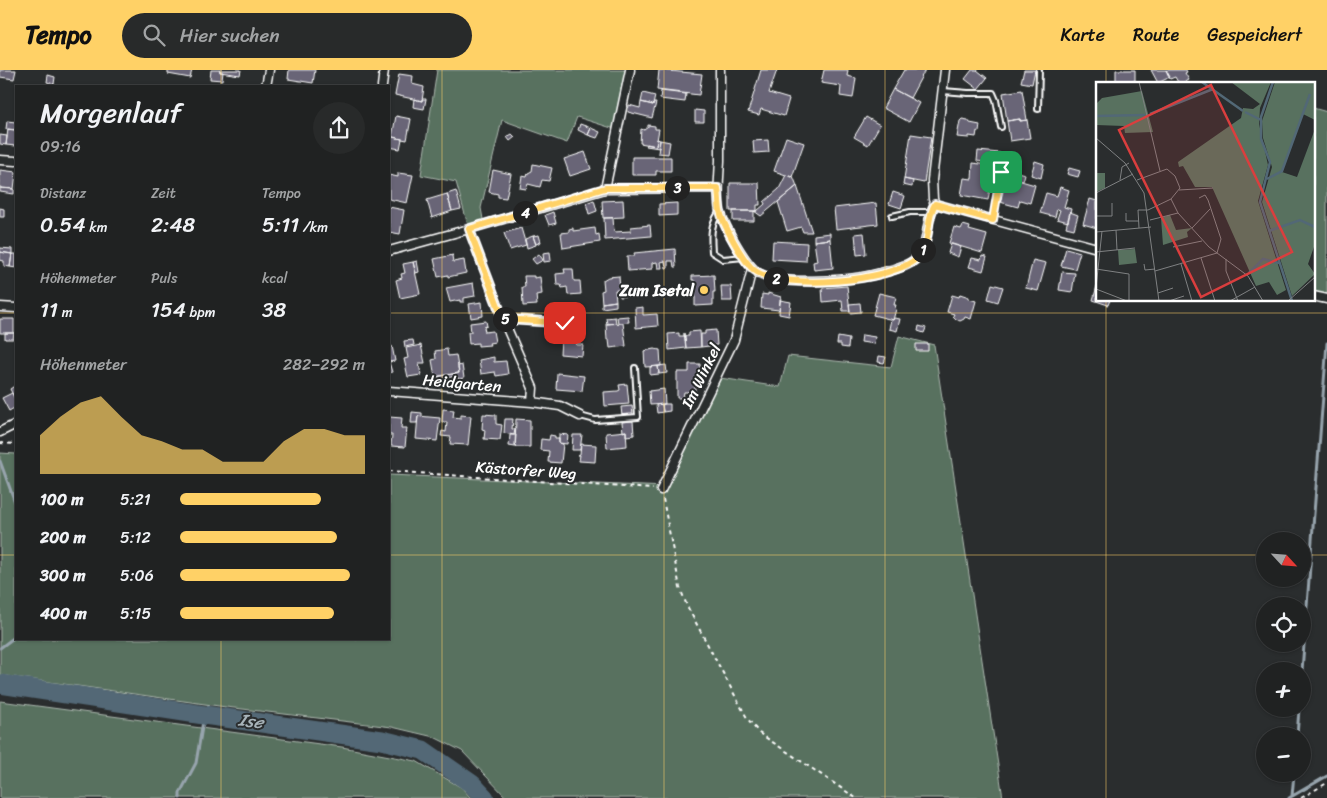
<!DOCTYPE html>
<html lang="de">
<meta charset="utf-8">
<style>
:root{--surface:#202222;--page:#282a2a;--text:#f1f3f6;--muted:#a2a4a5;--line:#3d3f40;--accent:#ffd166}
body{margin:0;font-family:Sriracha,sans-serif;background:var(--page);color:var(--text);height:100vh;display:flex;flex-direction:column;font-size:19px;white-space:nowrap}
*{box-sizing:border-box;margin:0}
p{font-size:16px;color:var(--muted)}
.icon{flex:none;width:28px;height:28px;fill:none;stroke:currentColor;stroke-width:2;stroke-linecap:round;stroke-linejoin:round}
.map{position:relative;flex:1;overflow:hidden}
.drawer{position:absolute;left:15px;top:15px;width:375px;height:555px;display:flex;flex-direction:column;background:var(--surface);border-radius:0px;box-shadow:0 1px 4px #0004,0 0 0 1px var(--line)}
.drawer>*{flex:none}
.needle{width:32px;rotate:116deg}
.buttons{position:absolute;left:1256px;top:462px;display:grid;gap:10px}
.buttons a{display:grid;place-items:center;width:55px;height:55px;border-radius:50%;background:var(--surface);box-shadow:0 1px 4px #0004,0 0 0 1px var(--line);font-size:25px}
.pin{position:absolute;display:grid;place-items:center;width:42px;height:42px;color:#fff;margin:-21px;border-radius:10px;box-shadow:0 2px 8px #0006}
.km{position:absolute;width:25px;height:25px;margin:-12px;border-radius:50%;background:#222;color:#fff;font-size:14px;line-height:25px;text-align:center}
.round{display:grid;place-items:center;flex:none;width:52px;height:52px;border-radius:26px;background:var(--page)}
.overview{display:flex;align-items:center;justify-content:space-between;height:85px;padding:0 25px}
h1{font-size:28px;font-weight:600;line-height:38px}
.stats{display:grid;grid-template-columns:repeat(3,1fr);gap:8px;height:85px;padding:5px 25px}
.stats div{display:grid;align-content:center}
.stats b{font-size:21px;font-weight:600}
.stats small{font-size:14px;font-weight:400}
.stats p{font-size:14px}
.chart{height:140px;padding:10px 25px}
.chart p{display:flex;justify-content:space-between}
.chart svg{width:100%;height:90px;margin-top:5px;fill:var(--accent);opacity:.7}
ul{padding:0 25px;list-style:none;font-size:16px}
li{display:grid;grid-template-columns:80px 60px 1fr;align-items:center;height:38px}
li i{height:12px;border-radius:6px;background:var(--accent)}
header{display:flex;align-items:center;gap:30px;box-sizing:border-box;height:70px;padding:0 25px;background:var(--accent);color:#111}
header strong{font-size:24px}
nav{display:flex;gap:28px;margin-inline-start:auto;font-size:18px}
.search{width:350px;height:45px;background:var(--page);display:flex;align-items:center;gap:12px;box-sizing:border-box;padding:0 18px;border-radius:28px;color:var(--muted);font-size:19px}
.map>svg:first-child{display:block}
.green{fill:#58715f;stroke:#acb8af}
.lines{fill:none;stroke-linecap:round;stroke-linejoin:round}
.stream{stroke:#97a4ad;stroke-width:3}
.river{stroke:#526876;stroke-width:19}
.building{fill:#696577;stroke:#fff}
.lane-casing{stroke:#fff;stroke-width:8}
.street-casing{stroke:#fff;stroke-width:11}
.path{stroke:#fff;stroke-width:2;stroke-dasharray:4 4;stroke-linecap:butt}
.lane{stroke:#2a2d2e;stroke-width:4}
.street{stroke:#2a2d2e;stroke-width:8}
.route-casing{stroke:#fff;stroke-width:10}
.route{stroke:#ffd166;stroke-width:6}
.grid{fill:none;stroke:#ffd166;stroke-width:1;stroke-opacity:0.55}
.poi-dot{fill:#ffd166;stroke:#2a2d2e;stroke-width:2}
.labels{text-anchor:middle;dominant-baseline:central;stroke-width:4;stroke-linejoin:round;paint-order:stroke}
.poi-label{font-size:16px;font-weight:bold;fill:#fff;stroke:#2a2d2e;text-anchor:end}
.street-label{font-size:16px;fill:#fff;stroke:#2a2d2e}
.water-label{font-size:18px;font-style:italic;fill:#a8b4ba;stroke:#2a2d2e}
.inset-river{fill:none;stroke:#526876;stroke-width:2.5}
.inset-road{fill:none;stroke:#7f8182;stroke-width:1}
.view{fill:#da3e3e;fill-opacity:0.15;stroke:#da3e3e;stroke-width:2.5}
.inset-edge{fill:none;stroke:#fff;stroke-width:2.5}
</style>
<header>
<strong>Tempo</strong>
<div class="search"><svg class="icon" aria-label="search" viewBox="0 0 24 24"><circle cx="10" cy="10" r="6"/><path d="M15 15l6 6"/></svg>Hier suchen</div>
<nav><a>Karte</a><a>Route</a><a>Gespeichert</a></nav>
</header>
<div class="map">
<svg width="1327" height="728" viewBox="0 0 1327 728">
<rect width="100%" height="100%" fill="#2a2d2e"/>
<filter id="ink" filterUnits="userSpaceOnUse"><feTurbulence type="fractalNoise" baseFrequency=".02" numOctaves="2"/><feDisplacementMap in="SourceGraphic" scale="10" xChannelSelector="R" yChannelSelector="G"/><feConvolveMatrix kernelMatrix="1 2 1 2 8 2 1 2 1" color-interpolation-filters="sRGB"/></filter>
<g filter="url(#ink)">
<path class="green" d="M437,0H630L618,60L577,47L567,73L502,50L481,138L484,155L469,159L456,112L421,105Z
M1313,38L1327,42V233L1312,230H1313Z
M899,266L934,275L1003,728H507L462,681L434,667L392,657L226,637L0,605V383L16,384V569H389V405L667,417L720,308L780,317L788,286L891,297Z
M0,631L342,677L416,691L462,718L471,728H0Z"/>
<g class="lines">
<path class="stream" d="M0,391L16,435
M0,578L16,566
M1302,601L1327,273
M1297,666L1299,639
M1292,726L1294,704
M180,728V723L196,693L204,645
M1289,728L1327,706"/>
<path class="river" d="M0,614L204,645L382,670L423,680L472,714L485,728"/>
</g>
<path class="building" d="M0,0H16L14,9L0,7Z
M168,0H192L190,8L168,4Z
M211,0H220V2H223L222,10L210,9Z
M220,0H241L240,5L220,2Z
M289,0H315L313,13L288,9Z
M659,0L702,4L699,25L657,20Z
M761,0H777L769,23L789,29L784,46L761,39L759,45L748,42Z
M824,0H848L847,6L856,8L853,28L840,26L841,16L821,13Z
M904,0H925L910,28L893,19Z
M972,0H977L987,8L978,19L965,9Z
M1024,0H1035L1032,14L1021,12Z
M1116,0H1135V11H1116Z
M1151,0H1166L1170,7L1158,13Z
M1166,0H1186L1187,2L1185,3L1189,10L1182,14H1179L1175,7L1170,9Z
M399,4L413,6L412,14L424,17L422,31L395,25Z
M48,5L55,7L54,14L47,12Z
M893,19L919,33L909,52L883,38Z
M1022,20L1027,50L1020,51V49L1007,51L1003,23Z
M661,21L686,24L685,32L660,29Z
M643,23L655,26L653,35L641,32Z
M414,29L422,31V29H426L424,39L413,37Z
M641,32L653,35L654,33H656L652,48L628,42L629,35L640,38Z
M695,40L704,41V52H695Z
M396,46L411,49L407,70L392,67Z
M866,47L880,55L868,75L854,67Z
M962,49L968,50L970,53L980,55L979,62L977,61L976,67L969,66V68L957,67L960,51Z
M1020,49V51L1027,50L1030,68L1010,71L1007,51Z
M7,51L16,52L15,60L6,59Z
M580,54L591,58L588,65L578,60Z
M648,55L655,56V59H659L656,76L640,73L641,59L644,60L648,57Z
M591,58L600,62L597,68L588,65Z
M8,59L16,60V76L6,75Z
M512,64L515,67L510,71L507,67Z
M911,64L931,67L924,113L904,109Z
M0,65L7,66L6,75L0,74Z
M389,66L402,69L400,79L389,77Z
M786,67L804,73L792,107L774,101Z
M657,69L660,70L659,78L646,76L647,74L656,76Z
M660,70L670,72L668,84L658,83Z
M768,70L769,82L754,83L753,71Z
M978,81L1000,83L999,95H991L992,93L977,91Z
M585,82L591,99L570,106L564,89Z
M632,87H671V101H656V105H632Z
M1035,91L1044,94L1041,108L1031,105Z
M973,93L994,96L988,130L961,125L964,108L972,109Z
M533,94L552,98L549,111L542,110L540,117L528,114L526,119L520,118L522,106L527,107L528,103L532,101Z
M1069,98L1080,101L1078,107L1067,104Z
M0,100L16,102L14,119L0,118Z
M493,100L511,104L506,128L498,127V124L489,122Z
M1012,102L1017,103V102L1025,104L1023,111L1011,108Z
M398,103L413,105L407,133L389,129V105L398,107Z
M786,105L792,107L793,106L797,116L761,146L754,141H757L765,134L764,132L779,119Z
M1007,107L1035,115L1030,133L1020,130L1018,137L1000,132Z
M904,109L913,111L912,117L903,115Z
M730,113H759L760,135H757V141H730Z
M797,116L812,162H803L801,157L787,161L778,132Z
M1060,117L1069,120L1064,137L1071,139L1068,152L1057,149L1060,140L1057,139L1055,147L1040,143L1046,123L1057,126Z
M0,118L14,119V124L0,122Z
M456,121L461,139L452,141L447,124Z
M893,122L905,126L901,138L889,134Z
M447,124L452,141L432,148L427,130Z
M1090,129L1097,131V158L1083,154Z
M594,130L597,141L589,144L586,133Z
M623,130L624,147L603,148L602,131Z
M677,133V145L659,146V134Z
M876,133L878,154L836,159L834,138Z
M389,137L404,140L400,164L389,162L390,155H389Z
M0,138L4,139V147H0Z
M733,141H754V151H733Z
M553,142L556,153L549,155L545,145Z
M1070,142L1078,145L1074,159L1066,157Z
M604,148H613L614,162L631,161V157L650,155L651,166L605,170Z
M963,155L970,157L969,160L987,165L982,183L949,173L954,157L961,159Z
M521,158L526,175L510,180L504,163Z
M573,158V161L595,158L596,165L599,164L600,172L563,178L561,163L569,162V159Z
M830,163V169L814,171V165Z
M864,163L866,184L857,185L855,164Z
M539,165L541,172L536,174L533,166Z
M533,166L536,175L527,178L525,169Z
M830,169L833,198L814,200L813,192L817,191L814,171Z
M773,171L807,173L806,191L772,189Z
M951,174L961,177L958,187L948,183Z
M0,178L12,179V184L0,182Z
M1066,178L1080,182L1075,199L1061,196Z
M675,179L676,197H674L673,191H668V198H666L665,191L661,192L662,198H658L657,192L652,193V199L628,201L627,186H635L634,183Z
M0,182L12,184L10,197L4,196V191L0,190Z
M550,182L551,191L544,192L543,183Z
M12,184H16V198L10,197Z
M539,184L543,190L536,194L532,189Z
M453,185L452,186L453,192L464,190L466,203L448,207V205L438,207L434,189Z
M982,186L987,187L983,201L969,197L972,188L981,190Z
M1033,190L1046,193L1038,221L1026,218Z
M417,191L419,202L416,203L413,192Z
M413,192L420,224L400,228L396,210L402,208L401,204L405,203L403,194Z
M564,199H573L574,211H580L581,224L568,225L567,217L562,218L561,215H557L556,204L565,203Z
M1062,202L1075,203L1072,222L1059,220Z
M714,205L715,222H713V235L695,236V223H693V218H695L694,210H692V206Z
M524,206H534V208L540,207L542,224L536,225L537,235L523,236L522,217H525Z
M619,206L620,220H615L616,231L602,233L601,221L604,220L603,210L608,207Z
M473,213L475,226L464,228V232H460V230L450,232L446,218Z
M992,214L1003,217L998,232L988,229Z
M721,216H731L732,231H722Z
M847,216L850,241H843L842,230L823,232L822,218Z
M1097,216V230H1110L1108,235L1093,230Z
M620,217H625L626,226L620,227Z
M768,223L781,227L779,240L761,238L762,224L768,225Z
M879,223L896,227L894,235H896L895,238L896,239L893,250L873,245Z
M960,224L969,227V229L976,231L971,249L965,247L964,249L960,251L956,249L953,246L954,244L947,242L952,225L959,227Z
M780,230L791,232L789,246L779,244Z
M616,231V236L602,238V233Z
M482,232L483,246L471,248L469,234Z
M860,233L861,242L850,243L849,234Z
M643,237V245L657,244L658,256L636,258L635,238Z
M628,246L629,252L618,253L617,247Z
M615,247L616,253L607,254L606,248Z
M894,248L900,249L897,261L889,259L891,249L893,250Z
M0,249H14V263H0Z
M486,251L487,256L484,257L485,262L493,261L495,272L489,273L490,275L478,276V273L469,274L468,262H471L470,253Z
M623,253L626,276L610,278L609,270H607L606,254Z
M919,256L926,258L924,263L918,261Z
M716,260L717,275L701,277V264H705V261Z
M700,261L701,277L686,278L685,266H689V262Z
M5,263H14L13,269H5Z
M679,263V266H684V263L686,278L669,280L668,264Z
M565,264L581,265L580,273H577L576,275H583L582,286L560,284L561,270H564Z
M862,265L875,267L874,274L861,272Z
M838,267L849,269L848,278L841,277V274H837Z
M413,270L414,275L405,277L404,271Z
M916,274H928V281H916Z
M421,275L425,293H419L421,305L408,307L404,289L408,288L406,278Z
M392,276L395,291L389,292L392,302L389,303V277Z
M447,279L448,286L456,285L459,303L435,307L432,290L436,289L435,281Z
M654,279L660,280L661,296L645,297L644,281Z
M879,286L886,287L884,293L878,292Z
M494,287V292L506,291L508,304L496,306L495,302L481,304L479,290Z
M689,294H700V308H697V312H695V322H684L683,328H677V302H689Z
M462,295L464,308L458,309L457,306L439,309V306L459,303L458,296Z
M666,295L667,303L659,304L658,296Z
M658,296L659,304L650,305V297Z
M557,303L584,306L582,321L556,319Z
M627,314L629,334L605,336L604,322L618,321L620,320L619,315Z
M16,315V331L10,319Z
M664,319L665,334L650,335L649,321Z
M12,323L16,331V337L9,341L2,328Z
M662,334L663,342L657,343L656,335Z
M662,334H670V341L663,342Z
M632,336L633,345L622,346L621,337Z
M443,339L454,340L453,347L461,348V345L471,346L468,375L450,374L451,367L441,366L442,361L446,362L447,352H442Z
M412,342L422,343V347L418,346L417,353H411Z
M483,344L496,345V354L502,355L500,370L484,369L485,360L482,359Z
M418,346L440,348L437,371L416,369Z
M389,347L402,348L401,358H407L405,377L391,376L392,365H389Z
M505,349H513L512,359H515L514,365L504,363Z
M516,349L530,350V377H515Z
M633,351L634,365L626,366V361L623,362L622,352Z
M626,361L627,376L607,378L606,363Z
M559,364L568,365L567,374L559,373Z
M510,365H516L515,377L509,376Z
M550,365L555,366V368H559V373L563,374L561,393L548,392L549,381L540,380L541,369L549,370Z
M573,365H582L580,380H572Z
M581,374L596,375L595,392L579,391L580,385H578L580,384Z"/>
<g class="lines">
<g class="lane-casing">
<path id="lane" d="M943,21L968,23H993L996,30L1001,57
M1038,39L1039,0
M719,143C710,155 711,167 712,182L723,189L744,187
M892,146L910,142H931
M993,149L1001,102
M580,346L595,350L638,347L635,298"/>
</g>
<g class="street-casing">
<path id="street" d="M720,0C720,30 720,61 720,91C719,108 717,125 720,141C724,156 747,198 760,204C776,212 796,211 813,211C849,210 872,208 906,195C934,183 922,155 935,134
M266,16L269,0
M382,16L384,0
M0,90L16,91
M605,119L630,0
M935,134L1097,178
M935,134L933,129L932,110L945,0
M469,159L503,249L533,318L532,332
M389,181L469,159L605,119L718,118
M1313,226L1327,229
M0,237L16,238
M503,249L565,253L576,247
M389,321L532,332L560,336L580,346
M0,362L16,354
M661,420L734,270L752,199"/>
</g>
<path class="path" d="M0,373L16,374
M389,401L653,419
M663,429L680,518L687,536L747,648L759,663L856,728
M1301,728L1327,713"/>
<use href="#lane" class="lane"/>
<use href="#street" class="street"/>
</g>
</g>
<g class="lines" filter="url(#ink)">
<g class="route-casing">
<path id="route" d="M565,253L503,249L469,159L605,118H718C719,126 719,134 720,141C723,154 743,191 754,200C780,221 894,212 918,187C932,173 925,150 935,134L993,150L1001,102"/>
</g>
<use href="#route" class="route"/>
</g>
<path class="grid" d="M221,0V16M442,0V728M664,0V728M885,0V728M1106,0V14M1106,230V728M0,243H16M389,243H1327M0,485H16M389,485H1265M1302,485H1327M221,569V728"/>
<circle class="poi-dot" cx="704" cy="220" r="5"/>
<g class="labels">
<g class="poi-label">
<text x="694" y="220">Zum Isetal</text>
</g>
<g class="street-label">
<text transform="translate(701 306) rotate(-64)">Im Winkel</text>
<text transform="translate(462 313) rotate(5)">Heidgarten</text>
<text transform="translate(526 400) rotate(4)">Kästorfer Weg</text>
</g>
<g class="water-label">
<text transform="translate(251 651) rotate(8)">Ise</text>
</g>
</g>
<g transform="translate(1096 12)">
<rect width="219" height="219" fill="#2a2d2e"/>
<path d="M135,0H175L164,26L163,42L172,83L162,119L190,208L181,213L173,200L160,204L116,105H99L87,84L83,85L82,80L145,36L147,26L157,27L164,22ZM179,0H219V38L207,32L186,90L201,95L219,47V162L212,182L219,192L196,214L166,120L176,85L167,56L166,39ZM46,9L57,50L29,51L28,44L0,43V22L6,16ZM0,91H9V106L0,110ZM74,133L80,148L96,146L91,150L92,155L67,163L65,136ZM39,167L41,181L23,183L22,168Z" fill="#58715f"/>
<path class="inset-river" d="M106,0L147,29M177,0L165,35V57L174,80L164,120L196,219M149,30L165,38M54,32L117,7M0,34L49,33M171,97L186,89L214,12M173,149L204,138L219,145M153,191L167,177L183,181"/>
<path class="inset-road" d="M43,0L64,89M0,56L29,81L48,111L63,219M24,98L26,85L33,81M41,98L71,87L79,94L84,106L75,117L52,128H42L43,146M83,108L117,106M0,111L37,92M103,116L109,113L112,118L125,157L121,171M75,117L82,131L113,165L152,194L167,219M30,131V139H43M0,134H16V121M54,138L82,131M96,146L114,127M20,148L21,168M0,150L55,145M77,165L106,159M0,170L39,166M105,176L119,219M130,177V189L142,219M48,182L49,188L59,187M85,182L96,219M0,187L33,192V219M59,189L121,171M0,206L6,149M0,207L31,219M62,211L77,206M73,219L88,214M134,219L159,205M192,219L219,195"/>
<path class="view" d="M115,3L196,170L105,215L23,48Z"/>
<rect width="219" height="219" class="inset-edge"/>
</g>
</svg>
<div class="buttons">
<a><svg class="needle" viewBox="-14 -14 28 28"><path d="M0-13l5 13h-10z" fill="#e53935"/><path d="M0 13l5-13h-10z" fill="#a2a4a5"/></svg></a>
<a><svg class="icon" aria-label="locate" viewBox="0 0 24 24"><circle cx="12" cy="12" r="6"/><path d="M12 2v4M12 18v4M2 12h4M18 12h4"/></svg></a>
<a>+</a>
<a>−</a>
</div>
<div class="pin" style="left:1001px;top:102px;background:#1e9e55"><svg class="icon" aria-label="arrive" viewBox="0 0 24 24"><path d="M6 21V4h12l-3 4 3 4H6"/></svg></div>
<div class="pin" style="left:565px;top:253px;background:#d93025"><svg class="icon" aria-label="check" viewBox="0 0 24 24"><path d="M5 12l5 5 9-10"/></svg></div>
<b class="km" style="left:923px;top:180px">1</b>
<b class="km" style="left:776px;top:209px">2</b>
<b class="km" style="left:677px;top:118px">3</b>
<b class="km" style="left:525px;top:143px">4</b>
<b class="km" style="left:505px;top:249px">5</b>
<section class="drawer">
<div class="overview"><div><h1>Morgenlauf</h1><p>09:16</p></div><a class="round"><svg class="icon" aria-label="share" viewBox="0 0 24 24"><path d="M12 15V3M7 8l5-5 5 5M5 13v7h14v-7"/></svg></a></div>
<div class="stats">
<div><p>Distanz</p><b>0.54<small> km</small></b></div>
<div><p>Zeit</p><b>2:48</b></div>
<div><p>Tempo</p><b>5:11<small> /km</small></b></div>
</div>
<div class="stats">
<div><p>Höhenmeter</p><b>11<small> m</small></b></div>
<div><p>Puls</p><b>154<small> bpm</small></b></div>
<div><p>kcal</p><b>38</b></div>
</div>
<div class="chart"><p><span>Höhenmeter</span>282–292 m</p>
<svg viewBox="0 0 160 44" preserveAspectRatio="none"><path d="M0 44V25L10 16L20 9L30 6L40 16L50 25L60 28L70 32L80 32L90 38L100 38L110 38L120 28L130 22L140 22L150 25L160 25V44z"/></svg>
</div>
<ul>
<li><b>100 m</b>5:21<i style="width:76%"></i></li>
<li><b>200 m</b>5:12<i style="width:85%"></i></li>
<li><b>300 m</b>5:06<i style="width:92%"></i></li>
<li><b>400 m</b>5:15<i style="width:83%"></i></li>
</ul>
</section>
</div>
